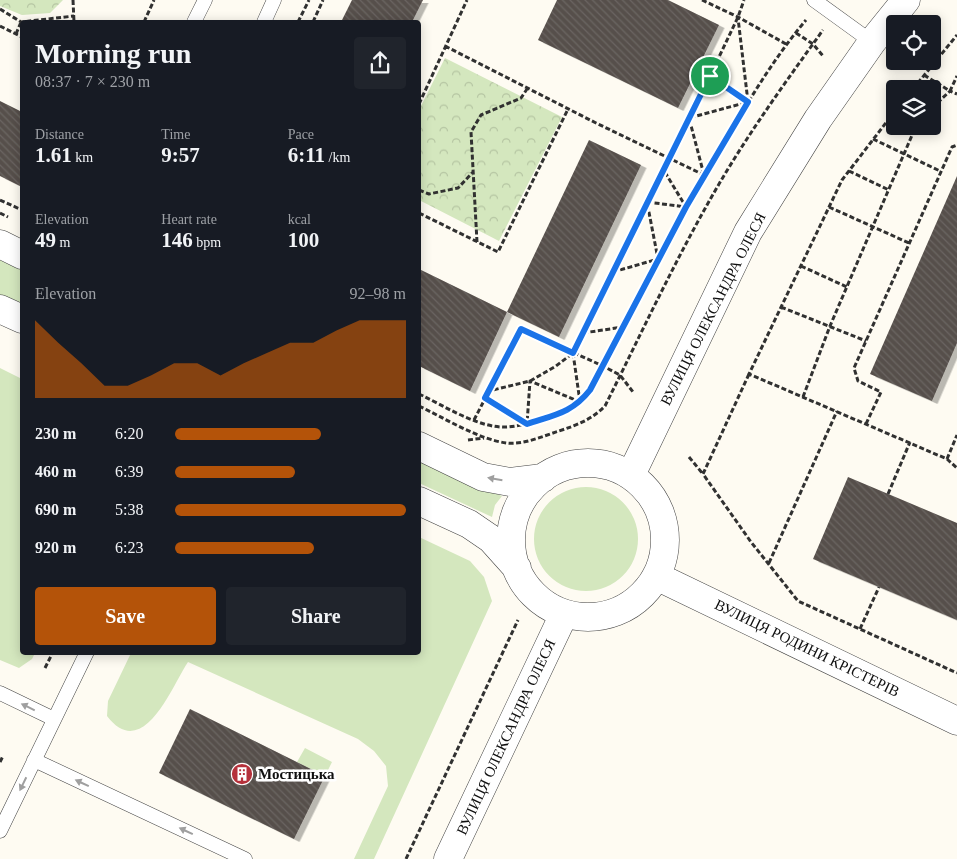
<!DOCTYPE html>
<meta charset="utf-8">
<style>
:root{--surface:#171b24;--page:#20242c;--text:#f1f3f6;--muted:#9ea1a6;--accent:#b45309}
body{margin:0;font-family:Georgia,serif;background:var(--page);color:var(--text);height:100vh;display:flex;flex-direction:column;font-size:19px;white-space:nowrap}
*{box-sizing:border-box;margin:0}
p{font-size:16px;color:var(--muted)}
.icon{flex:none;width:28px;height:28px;fill:none;stroke:currentColor;stroke-width:2;stroke-linecap:round;stroke-linejoin:round}
.map{position:relative;flex:1;overflow:hidden}
.panel{position:absolute;left:20px;top:20px;width:401px;height:635px;display:flex;flex-direction:column;background:var(--surface);border-radius:5px;box-shadow:0 2px 12px #0003}
.panel>*{flex:none}
.fabs{position:absolute;left:886px;top:15px;display:grid;gap:10px}
.fabs a{display:grid;place-items:center;width:55px;height:55px;border-radius:5px;background:var(--surface);box-shadow:0 2px 12px #0003;font-size:25px}
.pin{position:absolute;display:grid;place-items:center;width:42px;height:42px;color:#fff;margin:-21px;border:2px solid #fff;border-radius:50%;box-shadow:0 1px 5px #0007}
.round{display:grid;place-items:center;flex:none;width:52px;height:52px;border-radius:5px;background:var(--page)}
.headline{display:flex;align-items:center;justify-content:space-between;height:85px;padding:0 15px}
h1{font-size:28px;font-weight:700;line-height:38px}
.stats{display:grid;grid-template-columns:repeat(3,1fr);gap:8px;height:85px;padding:5px 15px}
.stats div{display:grid;align-content:center}
.stats b{font-size:21px;font-weight:700}
.stats small{font-size:14px;font-weight:400}
.stats p{font-size:14px}
.chart{height:140px;padding:10px 15px}
.chart p{display:flex;justify-content:space-between}
.chart svg{width:100%;height:90px;margin-top:5px;fill:var(--accent);opacity:.7}
.action{display:flex;gap:10px;margin-top:auto;padding:10px 15px}
.action a{flex:1;height:58px;border-radius:5px;background:var(--accent);color:#fff;font-size:20px;font-weight:700;line-height:58px;text-align:center}
.action a+a{background:var(--page);color:var(--text)}
ul{padding:0 15px;list-style:none;font-size:16px}
li{display:grid;grid-template-columns:80px 60px 1fr;align-items:center;height:38px}
li i{height:12px;border-radius:6px;background:var(--accent)}
.map>svg:first-child{display:block}
.grass{fill:#d4e7be}
.park{fill:url(#park-crowns)}
.building{fill:url(#building-back-hatch);filter:url(#shadow)}
.lines{fill:none;stroke-linecap:round;stroke-linejoin:round}
.service-casing{stroke:#424242;stroke-width:15}
.minor-casing{stroke:#424242;stroke-width:29}
.path{stroke:#313131;stroke-width:3;stroke-dasharray:5 2.5;stroke-linecap:butt}
.service{stroke:#fff;stroke-width:14}
.minor{stroke:#fff;stroke-width:28}
.oneway{fill:#9f9f9f}
.route-casing{stroke:#fff;stroke-width:10}
.route{stroke:#1a73e8;stroke-width:6}
.labels{text-anchor:middle;dominant-baseline:central;stroke-width:5;stroke-linejoin:round;paint-order:stroke}
.street-label{font-size:15px;fill:#0f0f0f;stroke:#fff}
.poi-label{font-size:15px;font-weight:bold;fill:#0f0f0f;stroke:#fff;text-anchor:start}
</style>
<div class="map">
<svg width="957" height="859" viewBox="0 0 957 859">
<defs>
<pattern id="park-crowns" width="20" height="18" patternUnits="userSpaceOnUse" patternTransform="scale(1.25)"><rect width="20" height="18" fill="#d4e7be"/><path d="M2 6a3 3 0 1 1 6 0M12 15a3 3 0 1 1 6 0" fill="none" stroke="#b5c5a2"/></pattern>
<pattern id="building-back-hatch" width="6" height="6" patternUnits="userSpaceOnUse" patternTransform="scale(1.25)"><rect width="6" height="6" fill="#57504c"/><path d="M-1 5l2 2M0 0l6 6M5-1l2 2" fill="none" stroke="#6a6561"/></pattern>
<filter id="shadow"><feDropShadow dx="5.5" dy="3" stdDeviation="0" flood-color="#0004"/></filter>
</defs>
<rect width="100%" height="100%" fill="#fefbf2"/>
<path class="grass" d="M0,257L22,268V306L0,295Z
M0,368L22,379V652L35,653L32,659L19,668L0,660Z
M419,459L502,496L495,505L492,517L419,483Z
M534 539a52 52 0 1 1 104 0a52 52 0 1 1-104 0Z
M419,537L470,561L484,577L492,601L374,859H354L388,786L386,766L374,751L358,739L188,662C172,686 143,763 107,716L108,701L131,653L419,652Z
M305,748L332,762L325,776L297,762Z"/>
<path class="park" d="M0,0H63L50,13L22,15L0,6Z
M445,58L562,117L499,241L419,200V110Z"/>
<path class="building" d="M352,0H423L412,22H341Z
M557,0H668L719,25L678,108L538,40Z
M0,101L22,112V187L0,176Z
M589,140L641,165L559,337L507,312Z
M957,176V343L932,401L870,374Z
M419,269L507,312L470,391L419,366Z
M848,477L957,523V620L813,559Z
M190,709L325,776L294,839L159,773Z"/>
<g class="lines">
<g class="service-casing">
<path id="service" d="M814,0L872,42
M194,22L205,0
M264,22L274,0
M0,693L54,719
M34,760L245,859
M0,831L87,652"/>
</g>
<g class="minor-casing">
<path id="minor" d="M0,244L22,255
M0,309L22,319
M419,446L483,477L510,482L543,478
M511 540a77 77 0 1 1 154 0a77 77 0 1 1-154 0Z
M631,475L748,232L818,119L872,42L906,0
M419,501L469,524L491,539L517,568
M656,576L957,721
M448,859L564,614"/>
</g>
<path class="path" d="M73,0L74,22
M702,0L738,17L786,44
M0,9L21,22L74,16
M144,22L154,0
M298,22L309,0
M313,22L323,0
M0,26L22,37
M796,33L813,44L823,56
M16,34L21,22
M445,46L596,123L704,175
M924,75L950,91L957,76
M710,76L748,101
M913,89L957,35
M889,101L895,104
M419,104L467,0
M932,108L950,91L957,94
M895,111L842,180L749,374L947,459L957,468
M873,139L940,171
M849,171L889,190
M704,175L689,118L748,102L738,18
M419,190L429,194L458,188L473,172
M0,200L22,210
M829,207L909,243
M0,213L8,217
M419,213L498,252L568,109
M477,242L471,132L481,115L521,98L527,89
M801,266L847,287
M613,272L658,259L647,202L686,207L663,169
M781,307L866,341
M583,333L623,327
M573,353L580,402
M749,374L703,474L751,542L798,601L957,673
M489,391L521,329L603,366L620,375L633,392
M419,394C445,406 479,429 508,427C521,426 533,422 546,418C566,411 576,408 590,390C635,307 677,221 726,140C750,98 775,57 806,20
M803,397L830,326L916,126
M485,398L527,424L530,381L580,402
M419,406C444,418 480,440 507,443C524,445 543,436 559,431C577,425 591,420 605,406C642,332 677,256 719,184C750,131 787,80 823,30
M474,420L489,391L530,381L556,366L573,353L710,76L738,17L744,0
M866,424L881,392L858,381L854,368L952,147L957,145
M468,440L484,438
M689,457L703,474
M947,459L957,435
M888,494L910,442
M769,563L837,411
M860,629L879,587
M45,668L53,652
M0,762L3,756
M406,859L518,620"/>
<use href="#service" class="service"/>
<use href="#minor" class="minor"/>
</g>
<defs><path id="oneway-solid" d="M-6-.8H1V-3.2L6.5 0L1 3.2V.8H-6Z" transform="scale(1.25)"/></defs>
<g class="oneway">
<use href="#oneway-solid" transform="translate(495 479) rotate(-170)"/>
<use href="#oneway-solid" transform="translate(28 707) rotate(-154)"/>
<use href="#oneway-solid" transform="translate(82 783) rotate(-155)"/>
<use href="#oneway-solid" transform="translate(23 784) rotate(116)"/>
<use href="#oneway-solid" transform="translate(186 831) rotate(-155)"/>
</g>
<g class="lines">
<g class="route-casing">
<path id="route" d="M710,76L748,102L686,207L590,390C572,413 554,415 527,424L485,398L521,329L573,353Z"/>
</g>
<use href="#route" class="route"/>
</g>
<defs>
<g id="building-disc" transform="scale(1.125)"><circle r="9.5" fill="#b5313b" stroke="#fff"/><path d="M-4-6H4V6H1V3H-1V6H-4ZM-2.5-4.3h1.7v1.8h-1.7ZM.8-4.3h1.7v1.8H.8ZM-2.5-1h1.7V.8h-1.7ZM.8-1h1.7V.8H.8Z" fill="#fff"/></g>
</defs>
<g fill-rule="evenodd">
<use href="#building-disc" x="242" y="774"/>
</g>
<g class="labels">
<g class="street-label">
<text transform="translate(713 309) rotate(-63)">ВУЛИЦЯ ОЛЕКСАНДРА ОЛЕСЯ</text>
<text transform="translate(807 648) rotate(26)">ВУЛИЦЯ РОДИНИ КРІСТЕРІВ</text>
<text transform="translate(506 737) rotate(-65)">ВУЛИЦЯ ОЛЕКСАНДРА ОЛЕСЯ</text>
</g>
<g class="poi-label">
<text x="258" y="774">Мостицька</text>
</g>
</g>
</svg>
<div class="fabs">
<a><svg class="icon" aria-label="locate" viewBox="0 0 24 24"><circle cx="12" cy="12" r="6"/><path d="M12 2v4M12 18v4M2 12h4M18 12h4"/></svg></a>
<a><svg class="icon" aria-label="layers" viewBox="0 0 24 24"><path d="M12 4l9 5-9 5-9-5zM3 14l9 5 9-5"/></svg></a>
</div>
<div class="pin" style="left:710px;top:76px;background:#1e9e55"><svg class="icon" aria-label="arrive" viewBox="0 0 24 24"><path d="M6 21V4h12l-3 4 3 4H6"/></svg></div>
<section class="panel">
<div class="headline"><div><h1>Morning run</h1><p>08:37 · 7 × 230 m</p></div><a class="round"><svg class="icon" aria-label="share" viewBox="0 0 24 24"><path d="M12 15V3M7 8l5-5 5 5M5 13v7h14v-7"/></svg></a></div>
<div class="stats">
<div><p>Distance</p><b>1.61<small> km</small></b></div>
<div><p>Time</p><b>9:57</b></div>
<div><p>Pace</p><b>6:11<small> /km</small></b></div>
</div>
<div class="stats">
<div><p>Elevation</p><b>49<small> m</small></b></div>
<div><p>Heart rate</p><b>146<small> bpm</small></b></div>
<div><p>kcal</p><b>100</b></div>
</div>
<div class="chart"><p><span>Elevation</span>92–98 m</p>
<svg viewBox="0 0 160 44" preserveAspectRatio="none"><path d="M0 44V6L10 17L20 27L30 38L40 38L50 33L60 27L70 27L80 33L90 27L100 22L110 17L120 17L130 11L140 6L150 6L160 6V44z"/></svg>
</div>
<ul>
<li><b>230 m</b>6:20<i style="width:63%"></i></li>
<li><b>460 m</b>6:39<i style="width:52%"></i></li>
<li><b>690 m</b>5:38<i style="width:100%"></i></li>
<li><b>920 m</b>6:23<i style="width:60%"></i></li>
</ul>
<div class="action"><a>Save</a><a>Share</a></div>
</section>
</div>
